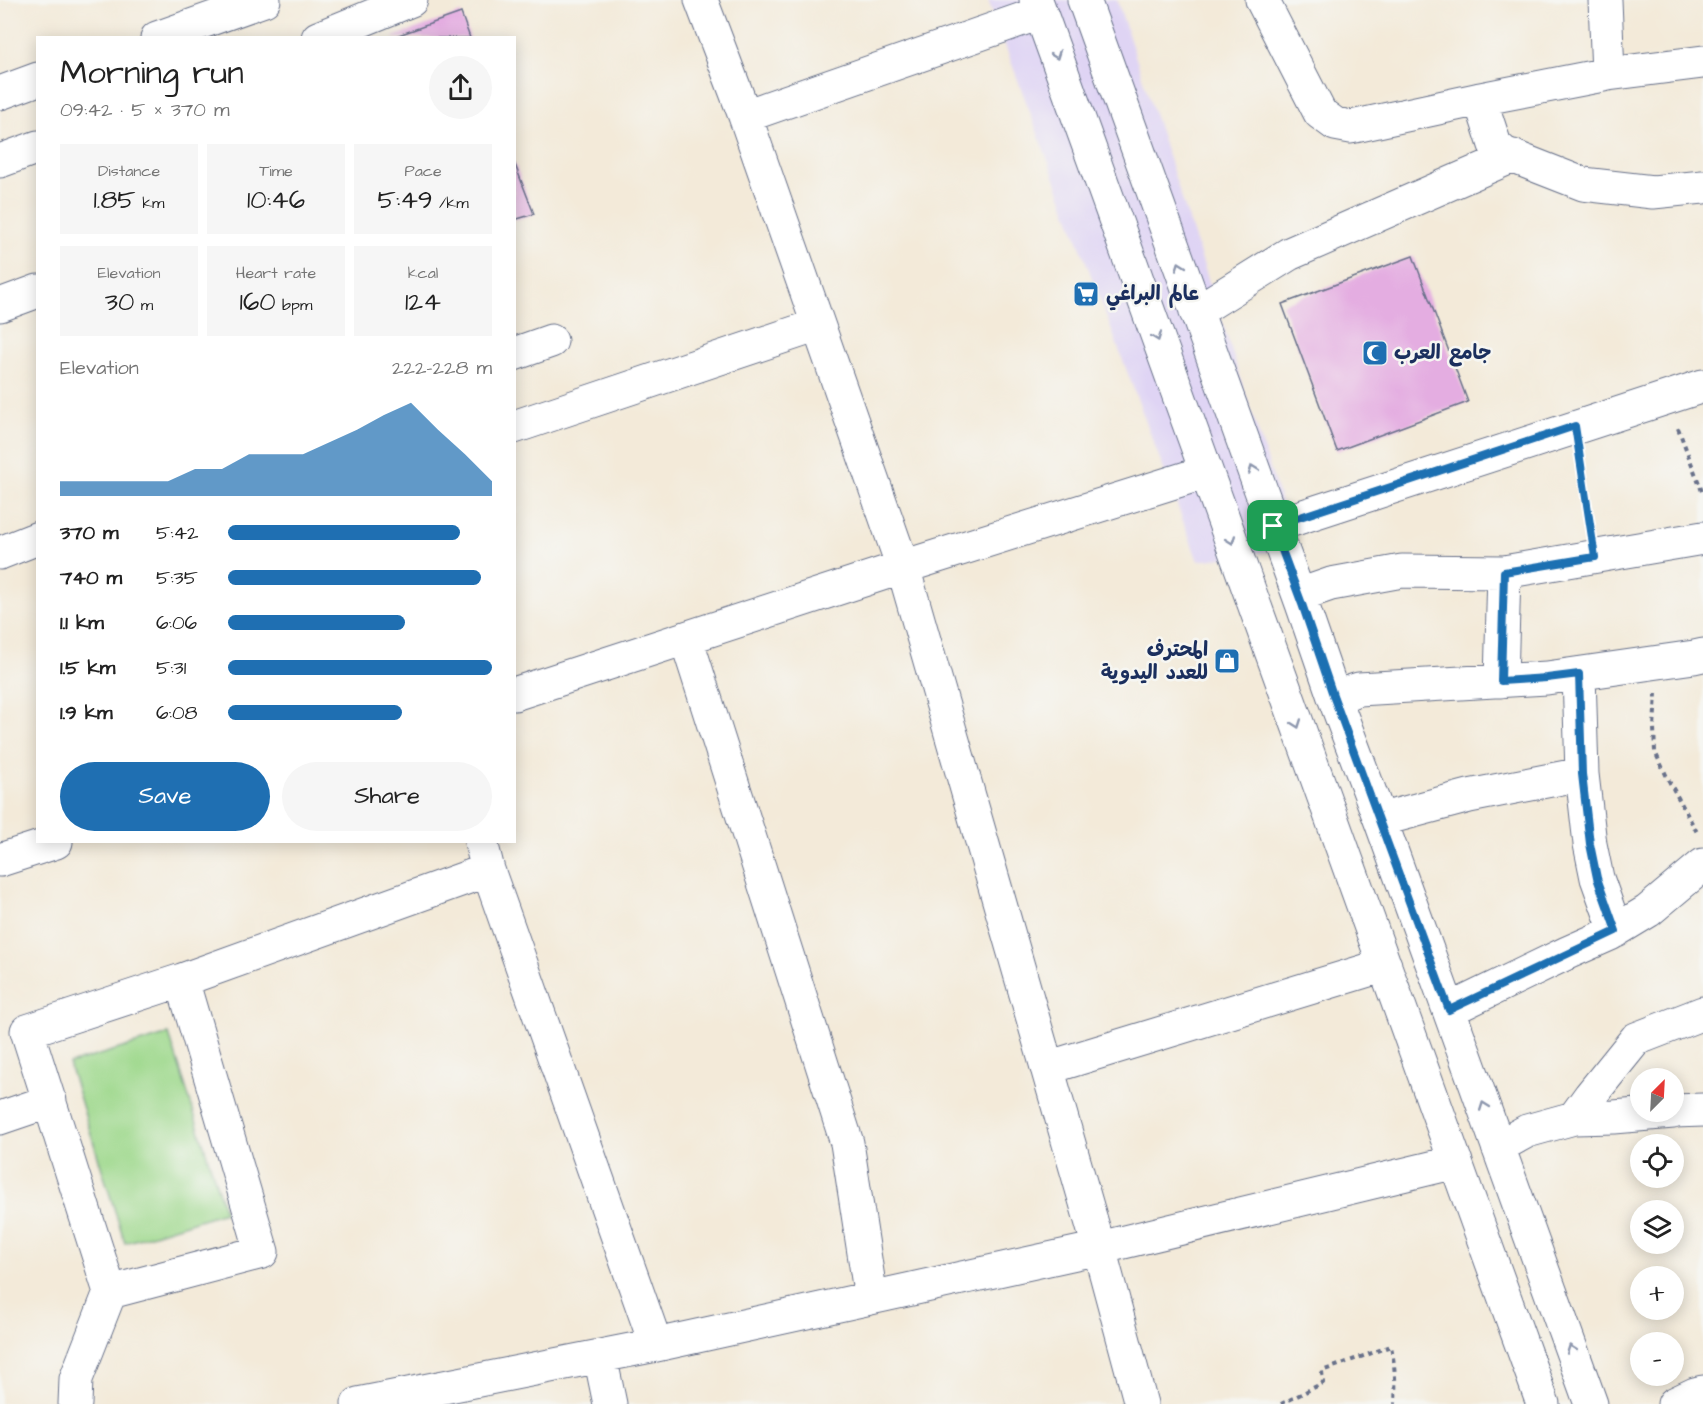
<!DOCTYPE html>
<meta charset="utf-8">
<style>
:root{--surface:#fff;--page:#f6f6f6;--text:#222;--muted:#767676;--accent:#1f6fb2}
body{margin:0;font-family:"Architects Daughter","Playpen Sans Arabic",sans-serif;background:var(--page);color:var(--text);height:100vh;display:flex;flex-direction:column;font-size:22px;white-space:nowrap}
*{box-sizing:border-box;margin:0}
p{font-size:20px;color:var(--muted)}
.icon{flex:none;width:33px;height:33px;fill:none;stroke:currentColor;stroke-width:2;stroke-linecap:round;stroke-linejoin:round}
.map{position:relative;flex:1;overflow:hidden}
.panel{position:absolute;left:36px;top:36px;width:480px;height:807px;display:flex;flex-direction:column;background:var(--surface);border-radius:0px;box-shadow:0 3px 15px #0003}
.panel>*{flex:none}
.needle{width:39px;rotate:24deg}
.controls{position:absolute;left:1630px;top:1068px;display:grid;gap:12px}
.controls a{display:grid;place-items:center;width:54px;height:54px;border-radius:50%;background:var(--surface);box-shadow:0 3px 15px #0003;font-size:30px}
.pin{position:absolute;display:grid;place-items:center;width:51px;height:51px;color:#fff;margin:-26px;border-radius:12px;box-shadow:0 3px 9px #0006}
.round{display:grid;place-items:center;flex:none;width:63px;height:63px;border-radius:32px;background:var(--page)}
.overview{display:flex;align-items:center;justify-content:space-between;height:102px;padding:0 24px}
h1{font-size:33px;font-weight:600;line-height:45px}
.stats{display:grid;grid-template-columns:repeat(3,1fr);gap:9px;height:102px;padding:6px 24px}
.stats div{display:grid;align-content:center;border-radius:0px;background:var(--page);text-align:center}
.stats b{font-size:26px;font-weight:600}
.stats small{font-size:16px;font-weight:400}
.stats p{font-size:16px}
.chart{height:168px;padding:12px 24px}
.chart p{display:flex;justify-content:space-between}
.chart svg{width:100%;height:108px;margin-top:6px;fill:var(--accent);opacity:.7}
.primary-button{display:flex;gap:12px;margin-top:auto;padding:12px 24px}
.primary-button a{flex:1;height:69px;border-radius:36px;background:var(--accent);color:#fff;font-size:24px;font-weight:600;line-height:69px;text-align:center}
.primary-button a+a{background:var(--page);color:var(--text)}
ul{padding:0 24px;list-style:none;font-size:20px}
li{display:grid;grid-template-columns:96px 72px 1fr;align-items:center;height:45px}
li i{height:15px;border-radius:8px;background:var(--accent)}
.map>svg:first-child{display:block}
.built{fill:#dfd4f4}
.green{fill:#9dd88b;stroke:#5c8474;stroke-width:1.5}
.building{fill:#e4ade1}
.lines{fill:none;stroke-linecap:round;stroke-linejoin:round}
.minor-casing{stroke:#677089;stroke-width:35}
.major-casing{stroke:#677089;stroke-width:35}
.path{stroke:#677089;stroke-width:4;stroke-dasharray:4.5 4.5;stroke-linecap:butt}
.minor{stroke:#fff;stroke-width:33}
.major{stroke:#fff;stroke-width:33}
.oneway{stroke:#8d97ae}
.route-casing{stroke:#fff;stroke-width:12}
.route{stroke:#1f6fb2;stroke-width:8}
.labels{text-anchor:middle;dominant-baseline:central;stroke-width:5;stroke-linejoin:round;paint-order:stroke}
.poi-label{font-size:20px;font-weight:bold;fill:#1b2f5e;stroke:#f6f6f2;text-anchor:start}
</style>
<div class="map">
<svg width="1703" height="1404" viewBox="0 0 1703 1404">
<rect width="100%" height="100%" fill="#f6f6f2"/>
<filter id="ink" filterUnits="userSpaceOnUse"><feTurbulence type="fractalNoise" baseFrequency=".0167" numOctaves="2"/><feDisplacementMap in="SourceGraphic" scale="12" xChannelSelector="R" yChannelSelector="G"/><feConvolveMatrix kernelMatrix="1 2 1 2 8 2 1 2 1" color-interpolation-filters="sRGB"/></filter>
<filter id="wash" filterUnits="userSpaceOnUse"><feTurbulence type="fractalNoise" baseFrequency=".008" numOctaves="4" result="noise"/><feDisplacementMap in="SourceGraphic" scale="24" xChannelSelector="R" yChannelSelector="G"/><feGaussianBlur stdDeviation="1.35" result="paint"/><feColorMatrix in="noise" values="0 0 0 0 0 0 0 0 0 0 0 0 0 0 0 0 0 1.4 0 .05"/><feComposite in="paint" operator="in"/></filter>
<g filter="url(#wash)">
<rect width="100%" height="100%" fill="#f3ead9"/>
<path class="built" d="M988,0H1117L1296,548L1198,561Z"/>
<path class="green" d="M169,1034L225,1212L125,1243L69,1064Z"/>
<g id="blocks">
<path class="building" d="M461,13L470,38H393V37Z
M514,162L534,214L514,220Z
M1413,256L1468,402L1337,451L1282,304Z"/>
</g>
</g>
<g filter="url(#ink)">
<use href="#blocks" fill-opacity="0" stroke="#677089" stroke-width="1.5"/>
<g class="lines">
<g class="minor-casing">
<path id="minor" d="M701,0L745,116L903,567L1099,1248L1141,1404
M1036,0L1543,1404
M1084,0L1302,604L1334,697L1381,822L1591,1404
M1262,0L1320,113L1335,124L1351,127L1480,99L1608,74L1703,62
M1605,0L1608,74
M1480,99L1495,145L1504,153L1583,184L1653,192L1703,187
M745,116L1040,13
M0,305L38,291
M1196,312L1289,254L1513,156
M514,354L551,341
M514,427L818,325
M1273,526L1703,386
M0,553L38,538
M1302,604V594L1331,584L1402,571L1504,572
M686,638L847,1143L871,1298
M1501,681L1504,572L1703,538
M514,694L903,567L1206,472
M1334,697L1359,689L1547,678L1694,657L1703,655
M1582,774L1590,844L1597,878L1616,931
M1381,822L1394,816L1469,796L1582,774L1579,674
M481,842L488,870L656,1345
M0,860L56,842
M1449,1010L1567,953L1610,934L1648,911L1703,865
M1047,1068L1385,965
M1674,1111L1703,1110
M0,1118L50,1101
M1574,1118L1590,1096L1636,1039L1703,1013
M1498,1147L1527,1131L1574,1118L1614,1117L1673,1112
M110,1292L262,1252L182,980
M600,1356L610,1404
M75,1404L76,1379L110,1292L27,1031L182,980L488,870
M358,1404L656,1345L1099,1248L1456,1162
M1674,1404L1695,1394L1703,1392"/>
</g>
<g class="major-casing">
<path id="major" d="M157,38L264,0
M318,38L411,0
M0,93L38,79
M0,161L38,147"/>
</g>
<path class="path" d="M1678,428L1703,494
M1580,460L1590,527
M1656,693L1654,728L1655,752L1670,783L1698,834
M1281,1404L1323,1383L1322,1371L1391,1346C1395,1365 1396,1385 1395,1404"/>
<use href="#minor" class="minor"/>
<use href="#major" class="major"/>
</g>
<defs><path id="oneway-chevron" d="M-2-3.5L2.5 0L-2 3.5" fill="none" stroke-width="1.6" stroke-linecap="round" stroke-linejoin="round" transform="scale(1.5)"/></defs>
<g class="oneway">
<use href="#oneway-chevron" transform="translate(1056 55) rotate(70)"/>
<use href="#oneway-chevron" transform="translate(1180 266) rotate(-110)"/>
<use href="#oneway-chevron" transform="translate(1157 337) rotate(70)"/>
<use href="#oneway-chevron" transform="translate(1253 469) rotate(-110)"/>
<use href="#oneway-chevron" transform="translate(1231 540) rotate(70)"/>
<use href="#oneway-chevron" transform="translate(1297 724) rotate(70)"/>
<use href="#oneway-chevron" transform="translate(1484 1106) rotate(-110)"/>
<use href="#oneway-chevron" transform="translate(1571 1349) rotate(-110)"/>
</g>
</g>
<g class="lines" filter="url(#ink)">
<g class="route-casing">
<path id="route" d="M1575,426L1595,557L1504,572L1501,681L1547,678L1579,674L1582,774L1590,844L1597,878L1616,931L1449,1010L1334,698L1302,604L1273,526Z"/>
</g>
<use href="#route" class="route"/>
</g>
<defs>
<g id="supermarket-square" transform="scale(1.35)"><rect x="-9" y="-9" width="18" height="18" rx="4" fill="#1f6fb2" stroke="#f6f6f2"/><path d="M-6-5.5h2.5l.6 2H6L4.5 2H-2.5L-4.4-4H-6ZM-1.5 3.2a1.3 1.3 0 1 0 .1 0ZM3 3.2a1.3 1.3 0 1 0 .1 0Z" fill="#fff"/></g>
<g id="mosque-square" transform="scale(1.35)"><rect x="-9" y="-9" width="18" height="18" rx="4" fill="#1f6fb2" stroke="#f6f6f2"/><path d="M3.5-4.9A6 6 0 1 0 3.5 4.9A5 5 0 1 1 3.5-4.9Z" fill="#fff"/></g>
<g id="shop-square" transform="scale(1.35)"><rect x="-9" y="-9" width="18" height="18" rx="4" fill="#1f6fb2" stroke="#f6f6f2"/><path d="M-5-2.5h2.3a2.7 3.5 0 0 1 5.4 0H5L5.5 6h-11ZM-1.5-2.5h3a1.5 2.3 0 0 0-3 0Z" fill="#fff"/></g>
</defs>
<g fill-rule="evenodd">
<use href="#supermarket-square" x="1086" y="294"/>
<use href="#mosque-square" x="1375" y="353"/>
<use href="#shop-square" x="1227" y="661"/>
</g>
<g class="labels">
<g class="poi-label">
<text x="1106" y="294">عالم البراغي</text>
<text x="1394" y="353">جامع العرب</text>
<text x="1208" y="650" text-anchor="end">المحترف<tspan x="1208" dy="23">للعدد اليدوية</tspan></text>
</g>
</g>
</svg>
<div class="controls">
<a><svg class="needle" viewBox="-14 -14 28 28"><path d="M0-13l5 13h-10z" fill="#e53935"/><path d="M0 13l5-13h-10z" fill="#767676"/></svg></a>
<a><svg class="icon" aria-label="locate" viewBox="0 0 24 24"><circle cx="12" cy="12" r="6"/><path d="M12 2v4M12 18v4M2 12h4M18 12h4"/></svg></a>
<a><svg class="icon" aria-label="layers" viewBox="0 0 24 24"><path d="M12 4l9 5-9 5-9-5zM3 14l9 5 9-5"/></svg></a>
<a>+</a>
<a>−</a>
</div>
<div class="pin" style="left:1273px;top:526px;background:#1e9e55"><svg class="icon" aria-label="arrive" viewBox="0 0 24 24"><path d="M6 21V4h12l-3 4 3 4H6"/></svg></div>
<section class="panel">
<div class="overview"><div><h1>Morning run</h1><p>09:42 · 5 × 370 m</p></div><a class="round"><svg class="icon" aria-label="share" viewBox="0 0 24 24"><path d="M12 15V3M7 8l5-5 5 5M5 13v7h14v-7"/></svg></a></div>
<div class="stats">
<div><p>Distance</p><b>1.85<small> km</small></b></div>
<div><p>Time</p><b>10:46</b></div>
<div><p>Pace</p><b>5:49<small> /km</small></b></div>
</div>
<div class="stats">
<div><p>Elevation</p><b>30<small> m</small></b></div>
<div><p>Heart rate</p><b>160<small> bpm</small></b></div>
<div><p>kcal</p><b>124</b></div>
</div>
<div class="chart"><p><span>Elevation</span>222–228 m</p>
<svg viewBox="0 0 160 44" preserveAspectRatio="none"><path d="M0 44V38L10 38L20 38L30 38L40 38L50 33L60 33L70 27L80 27L90 27L100 22L110 17L120 11L130 6L140 17L150 27L160 38V44z"/></svg>
</div>
<ul>
<li><b>370 m</b>5:42<i style="width:88%"></i></li>
<li><b>740 m</b>5:35<i style="width:96%"></i></li>
<li><b>1.1 km</b>6:06<i style="width:67%"></i></li>
<li><b>1.5 km</b>5:31<i style="width:100%"></i></li>
<li><b>1.9 km</b>6:08<i style="width:66%"></i></li>
</ul>
<div class="primary-button"><a>Save</a><a>Share</a></div>
</section>
</div>
